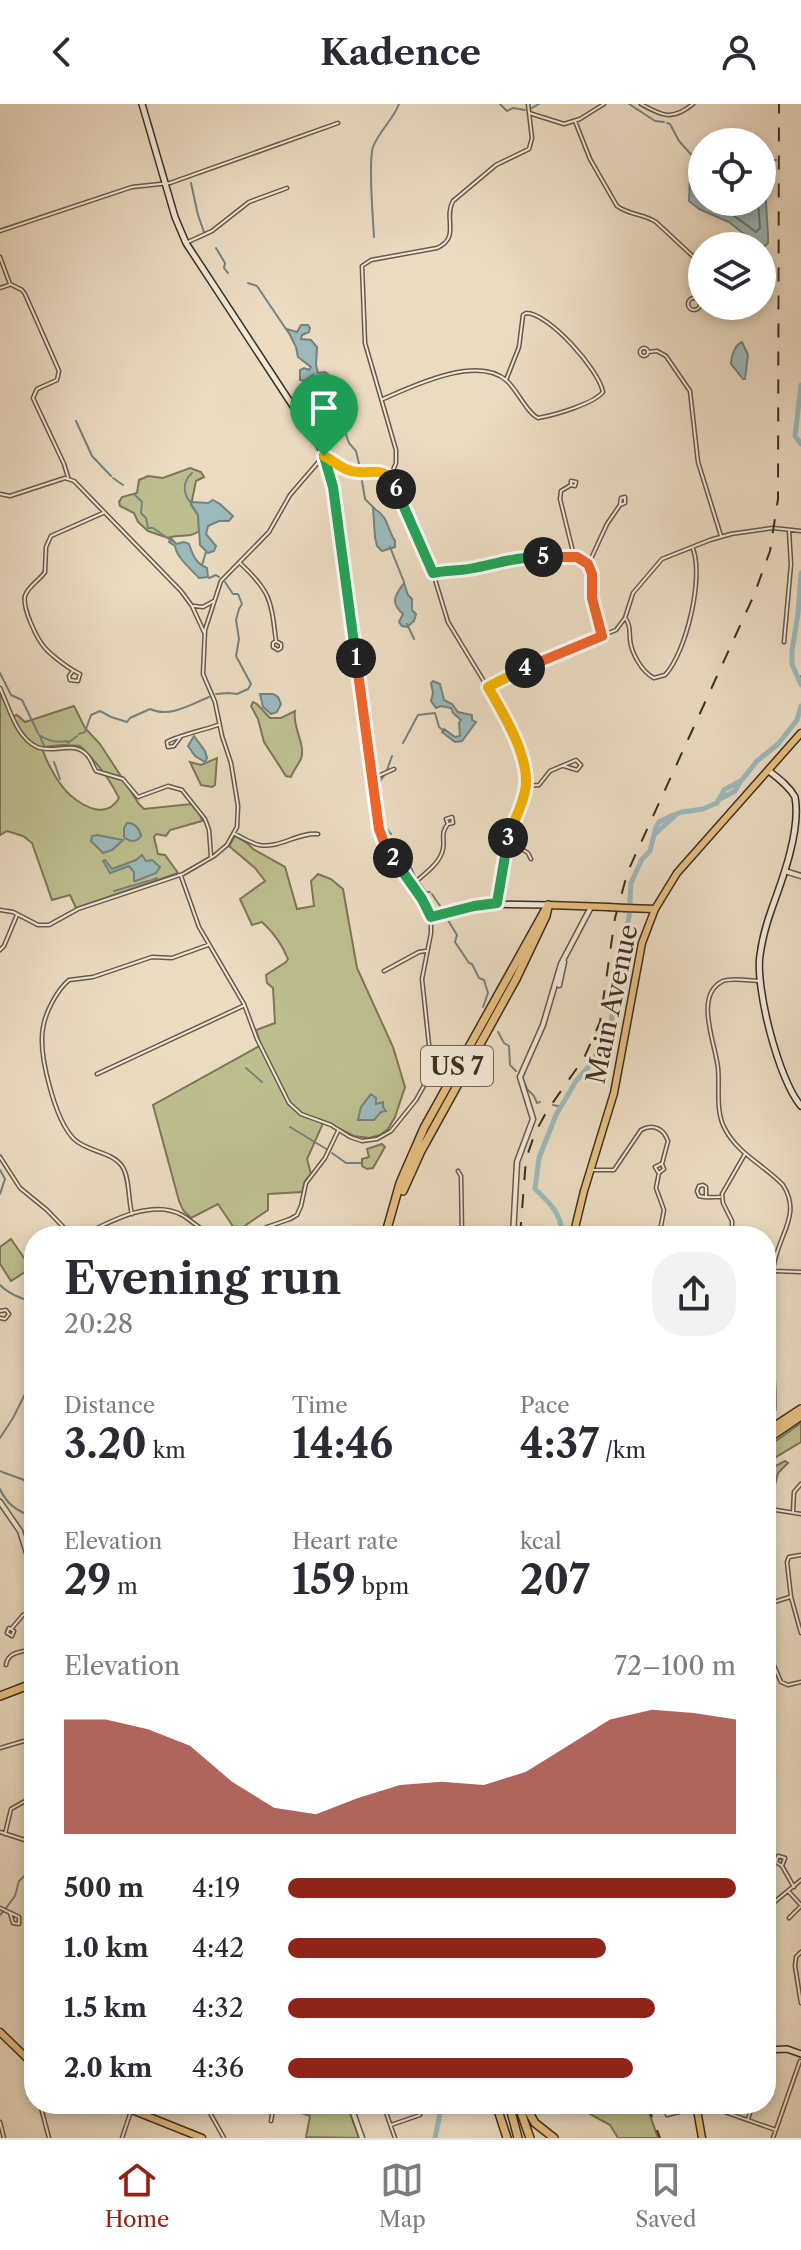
<!DOCTYPE html>
<meta charset="utf-8">
<style>
:root{--surface:#fff;--page:#f2f2f3;--text:#2b2b33;--muted:#7c7c81;--line:#e1e1e2;--accent:#8f2418}
body{margin:0;font-family:"Libre Caslon Text",serif;background:var(--page);color:var(--text);height:100vh;display:flex;flex-direction:column;font-size:30px;white-space:nowrap}
*{box-sizing:border-box;margin:0}
p{font-size:26px;color:var(--muted)}
.icon{flex:none;width:44px;height:44px;fill:none;stroke:currentColor;stroke-width:2;stroke-linecap:round;stroke-linejoin:round}
.map{position:relative;flex:1;overflow:hidden}
.side{position:absolute;left:24px;top:1122px;width:752px;height:888px;display:flex;flex-direction:column;background:var(--surface);border-radius:32px;box-shadow:0 4px 12px #0003}
.side>*{flex:none}
.buttons{position:absolute;left:688px;top:24px;display:grid;gap:16px}
.buttons a{display:grid;place-items:center;width:88px;height:88px;border-radius:50%;background:var(--surface);box-shadow:0 4px 12px #0003;font-size:40px}
.pin{position:absolute;display:grid;place-items:center;width:68px;height:68px;color:#fff;margin:-82px -34px;border-radius:50% 50% 50% 0;rotate:-45deg;box-shadow:0 0 8px #0007}
.pin .icon{rotate:45deg}
.km{position:absolute;width:40px;height:40px;margin:-20px;border-radius:50%;background:#222;color:#fff;font-size:22px;line-height:40px;text-align:center}
.round{display:grid;place-items:center;flex:none;width:84px;height:84px;border-radius:32px;background:var(--page)}
.overview{display:flex;align-items:center;justify-content:space-between;height:136px;padding:0 40px}
h1{font-size:44px;font-weight:800;line-height:60px}
.figures{display:grid;grid-template-columns:repeat(3,1fr);gap:12px;height:136px;padding:8px 40px}
.figures div{display:grid;align-content:center}
.figures b{font-size:40px;font-weight:800}
.figures small{font-size:22px;font-weight:400}
.figures p{font-size:22px}
.chart{height:224px;padding:16px 40px}
.chart p{display:flex;justify-content:space-between}
.chart svg{width:100%;height:144px;margin-top:8px;fill:var(--accent);opacity:.7}
ul{padding:0 40px;list-style:none;font-size:26px}
li{display:grid;grid-template-columns:128px 96px 1fr;align-items:center;height:60px}
li i{height:20px;border-radius:10px;background:var(--accent)}
header{display:flex;justify-content:space-between;align-items:center;height:104px;padding:0 40px;background:var(--surface);font-size:36px;font-weight:800}
.tab-bar{display:flex;justify-content:space-around;align-items:center;height:112px;border-top:2px solid var(--line);background:var(--surface);font-size:22px;color:var(--muted)}
.tab-bar a{display:grid;justify-items:center;gap:4px}
.tab-bar .current{color:var(--accent)}
.map>svg:first-child{display:block}
.green{fill:#bdbe8e;stroke:#7c7658;stroke-width:2;fill-rule:evenodd}
.water{fill:#9bb9bb;stroke:#75827e;stroke-width:2}
.lines{fill:none;stroke-linecap:round;stroke-linejoin:round}
.shore{stroke:#6b746e;stroke-width:2}
.stream{stroke:#75827e;stroke-width:2}
.river{stroke:#9bb9bb;stroke-width:5}
.minor-casing{stroke:#675a4a;stroke-width:5}
.tertiary-casing{stroke:#675a4a;stroke-width:7}
.secondary-casing{stroke:#3b2f22;stroke-width:8}
.primary-casing{stroke:#3b2f22;stroke-width:9}
.trunk-casing{stroke:#3b2f22;stroke-width:9}
.motorway-casing{stroke:#3b2f22;stroke-width:10}
.minor{stroke:#f2e8d7;stroke-width:2}
.tertiary{stroke:#f2e8d7;stroke-width:4}
.secondary{stroke:#f2e8d7;stroke-width:5}
.primary{stroke:#e6be80;stroke-width:6}
.trunk{stroke:#e6be80;stroke-width:6}
.motorway{stroke:#e6be80;stroke-width:7}
.rail{stroke:#3b2f22;stroke-width:2;stroke-dasharray:14 14;stroke-linecap:butt}
.trunk-bridge-casing{stroke:#3b2f22;stroke-width:9;stroke-linecap:butt}
.trunk-bridge{stroke:#e6be80;stroke-width:6}
.split-1-casing{stroke:#fff;stroke-width:16}
.split-2-casing{stroke:#fff;stroke-width:16}
.split-3-casing{stroke:#fff;stroke-width:16}
.split-4-casing{stroke:#fff;stroke-width:16}
.split-5-casing{stroke:#fff;stroke-width:16}
.split-6-casing{stroke:#fff;stroke-width:16}
.split-7-casing{stroke:#fff;stroke-width:16}
.split-1{stroke:#22a559;stroke-width:10}
.split-2{stroke:#f0652b;stroke-width:10}
.split-3{stroke:#22a559;stroke-width:10}
.split-4{stroke:#f5b400;stroke-width:10}
.split-5{stroke:#f0652b;stroke-width:10}
.split-6{stroke:#22a559;stroke-width:10}
.split-7{stroke:#f5b400;stroke-width:10}
.labels{text-anchor:middle;dominant-baseline:central;stroke-width:6;stroke-linejoin:round;paint-order:stroke}
.shield{fill:#f2e8d7;stroke:#726658;stroke-width:2}
.shield-label{font-size:24px;font-weight:bold;fill:#3b2f22}
.street-label{font-size:26px;fill:#3b2f22;stroke:#f2e8d7}
</style>
<header><svg class="icon" aria-label="back" viewBox="0 0 24 24"><path d="M15 5l-7 7 7 7"/></svg>Kadence<svg class="icon" aria-label="person" viewBox="0 0 24 24"><circle cx="12" cy="8" r="4"/><path d="M4 21q1-7 8-7t8 7"/></svg></header>
<div class="map">
<svg width="801" height="2034" viewBox="0 0 801 2034">
<rect width="100%" height="100%" fill="#ebdbc1"/>
<filter id="stains"><feTurbulence type="fractalNoise" baseFrequency=".0025" numOctaves="4"/><feColorMatrix values="0 0 0 0 .2 0 0 0 0 .09 0 0 0 0 .02 0 0 0 .5 -.17"/></filter>
<radialGradient id="worn" r=".72"><stop offset=".6" stop-color="#630" stop-opacity="0"/><stop offset="1" stop-color="#630" stop-opacity=".3"/></radialGradient>
<path class="green" d="M190,364L201,368L204,373L196,377L191,401L198,411L199,427C189,435 178,429 168,434L148,427L138,418L134,409L120,402L119,398L122,393L137,389L139,376L148,372L163,374Z
M0,587L11,613L17,611L25,618L74,602L85,624L100,640L139,700L144,705L191,700L200,710L202,717L170,726L166,732L156,730L154,733L158,750L165,751L178,769L76,804L70,791L52,796L32,739L23,732L7,727L0,731ZM62,641L80,642C96,657 109,674 119,694C107,715 85,704 70,691C59,681 48,661 43,647L44,643Z
M253,598L257,600L270,614H281L295,607C292,623 306,640 301,655C298,661 293,667 291,673L286,672L264,638L258,615L251,602Z
M217,654L215,681L212,683L201,681L190,658L201,661Z
M235,732L247,739L253,745L285,763L297,805L314,802L311,777L318,770L331,775L343,785L357,864L393,943L405,983L395,1013L388,1025L380,1031L369,1034L354,1032L324,1017L307,1055L311,1070L305,1077L302,1088L268,1090V1106L243,1123L234,1124L218,1100L191,1114L183,1106L179,1097L153,1001L261,941L256,926L275,919L273,884L267,879L266,871L286,858L288,855C282,840 273,828 262,818L252,821L240,795L265,777L255,764L229,742Z
M382,1040L385,1043L373,1064L367,1065L362,1062V1055L369,1053L367,1045Z
M11,1135L31,1164L11,1177L0,1160V1143Z
M801,1319V1338L766,1359V1344Z
M785,1357L788,1359L778,1369L774,1385L766,1390V1367Z
M294,2000L347,2001L359,2034L306,2033L310,2012L293,2006Z
M577,2000H646L658,2034H618L610,2021L581,2005Z"/>
<path class="water" d="M762,39L769,45V58L765,81L768,132V139L765,142H759L729,118L699,105L689,97L690,74L694,58L702,55V98H762Z
M301,221H308L310,224L309,228L302,231L301,235L311,236L317,243L316,261L318,269L325,268C332,272 334,280 331,288L322,276L314,280L312,285L306,283L305,279L312,275L313,271L304,277L300,276V266L304,264L309,266L311,263L298,253L296,243L287,225L297,228Z
M742,238L748,251L745,275H743L731,260C731,252 735,241 742,238Z
M213,396L220,400L233,412L229,417H219L208,422L206,430L216,442L214,447L208,449L200,441L198,411L191,400L192,398L208,399Z
M373,404C389,413 386,423 395,437V443L382,447L377,442L375,433Z
M171,434L176,440L184,438L189,440C193,451 195,459 207,464L208,473L199,474C190,464 177,454 175,442L169,438Z
M404,479L408,491L412,495V506L416,510L414,517L407,523L402,522L399,518L403,510C389,498 396,490 404,479Z
M433,577L440,580L444,596L452,600L458,608L472,611V616L476,618L462,637L455,638L442,628L444,625L455,633L460,632L459,619L461,616L453,609L451,604L441,602L436,604L431,597L433,589L431,579Z
M260,590H273L278,593L281,600L277,608L271,610L263,603Z
M194,632L205,647L207,654L205,658L195,652L188,642Z
M127,719C134,718 140,725 141,732C136,739 130,738 124,733V724Z
M97,731L123,736L112,746L103,749L91,737L92,732Z
M142,751L146,757L152,756L160,763L156,769L136,777H134V768L129,762L110,769L103,757L105,756L112,765L136,756Z
M371,990L376,994V1000L383,998V1003L386,1007L381,1008L374,1016H358L361,1003Z"/>
<g class="lines">
<path class="shore" d="M702,98L733,111L756,128L760,124L758,98"/>
<path class="stream" d="M500,0L507,7L513,4L525,6
M629,0L655,17L664,18
M530,5L539,0
M667,19L670,20L679,37L697,57H702
M762,56H776
M191,79L198,111L204,128
M374,133C373,114 368,58 373,43C379,27 393,16 399,0
M216,144L225,159L224,164L228,169
M248,179L257,182L288,228
M330,286L349,339L356,347L360,364
M76,317L92,352L111,372
M361,371L365,395L375,405
M113,374L123,381
M134,390L142,398L141,409L146,414L148,424H153L172,437
M191,399C182,389 183,377 192,369
M390,443L404,478
M202,461L206,448
M209,474L216,471L219,473
M407,520L414,535
M0,569L11,591L22,596L38,629
M798,574L801,572
M216,590L228,589L237,590L248,585L251,580L236,552L239,535L236,516L239,505L242,500L238,490H233L225,478
M79,630L85,628L91,611L100,607L111,613L127,618L130,614L150,605C169,614 190,601 209,593
M39,631C48,637 57,639 67,637L68,639L77,632
M40,632L44,642
M403,639L418,611L435,609L439,623L444,627
M54,658L60,675
M387,666L392,652
M380,706L377,681L386,669
M380,708L382,720L391,730
M397,739L405,751
M407,754L416,775
M150,777L157,774
M419,778L426,788H430
M114,787L148,777
M432,790L442,805
M446,813L457,831L455,838L469,859L472,860L479,874L484,876L488,889L483,903
M498,928L504,939L509,942L510,961L516,967
M246,964L262,978
M522,973L527,985L534,992L537,999L540,998
M553,1001L562,1003
M290,1023L328,1046
M332,1049L346,1059H361
M0,1066L5,1075L0,1090
M0,1181C13,1194 22,1192 34,1201
M34,1233L28,1242L29,1251L34,1252
M0,1334L13,1314L34,1272
M0,1367C10,1372 29,1375 34,1383
M0,1385C7,1401 19,1408 34,1413
M6,1804L15,1792L19,1777L30,1767L34,1755
M0,1811L3,1808"/>
<path class="river" d="M801,281L795,332L801,340
M801,469L798,510L792,547V560L801,581
M718,696L735,687L740,678
M655,730L677,710
M561,1132C564,1112 549,1098 535,1085L539,1054L556,1011L576,977L591,960L611,919L617,870L629,813L631,779L642,755L650,747L656,723L659,718L671,712L682,708L703,705L717,699L724,686L742,676L757,657L778,640L797,616L801,602
M435,2034L442,2000"/>
<g class="minor-casing">
<path id="minor" d="M641,0C662,12 672,17 693,0
M529,9L564,20L580,15L604,0
M575,17L590,55L617,102C629,111 644,110 656,118L699,158L702,170L696,194
M0,127L132,83L170,79L338,19
M188,138L212,127L249,98L287,84
M0,153L10,180L22,186L25,190L59,267L57,276L37,285L33,294L64,360L68,373
M0,184L9,181
M688 200a6 6 0 1 1 12 0a6 6 0 1 1-12 0Z
M640 248a4 4 0 1 1 8 0a4 4 0 1 1-8 0Z
M648,248L657,247L666,252L690,287L698,358L721,432
M383,295C413,282 478,250 507,277C518,287 527,309 538,314C555,311 593,300 603,288C599,266 549,209 526,209L523,211L519,243L506,276
M326,353L351,367L379,368L390,372L433,469L448,518L505,612L525,665V689L508,736L497,798
M391,371L396,359V346L365,239L362,162L371,156L437,144C461,133 443,115 453,97L496,61L529,45L532,34L528,0
M571,381L575,382L576,378L571,377V381L561,387L560,395L574,452
M0,390L10,392L65,374L74,377L181,487L192,502L204,528
M240,459C271,488 271,496 276,537L273,539V543L278,546L281,544V540L276,537
M589,459L607,420L620,401L621,394L625,393V399L620,401
M434,469L455,465L477,464L513,454H579L588,460L591,467V490L602,529
M194,502L203,503L214,497
M626,515C631,523 629,526 630,535C631,549 642,568 654,574L665,571C686,549 704,474 693,445
M784,538L791,460L789,427
M72,568L69,572L70,576L78,577L80,570C71,566 53,553 45,544C37,535 22,504 25,492C28,482 39,477 45,468L46,443L51,432L103,409
M489,583L555,550L616,526L625,514L633,489L662,455L710,436L731,430L773,424L801,427
M0,584C9,603 16,633 37,643C53,650 74,636 87,651C91,655 93,662 96,667L123,675L138,693L168,682L182,686L205,715L209,726L211,752
M180,634L174,642L168,643L167,638C173,633 207,625 218,621
M374,674L394,665
M527,682L539,681L550,667L576,656L581,661L577,666L564,662
M235,730C243,734 251,739 259,741C279,745 298,728 318,730
M509,737L528,749L531,755
M181,772L199,823L244,900L257,935L289,999L301,1010L331,1021L350,1033L362,1037L377,1035L391,1027L416,996L426,978L430,950L422,875L431,829V814
M413,780C423,771 440,760 443,745C445,735 440,729 448,720L446,715L452,713L453,719L448,720
M0,806L13,808L38,821H49L78,805L183,770L214,752L227,741L237,723L238,702L231,659L222,632L215,598L203,570L205,526L221,477L269,428L290,391L321,355
M0,846L4,842L17,811
M384,867L419,848L426,847
M760,877C750,877 733,873 723,877C693,891 716,941 718,964C720,984 715,1007 725,1025C738,1050 764,1061 783,1081C801,1109 781,1128 775,1156C763,1206 776,1256 774,1306L766,1315
M97,970L243,902
M0,1053L20,1084L47,1106L72,1132
M593,1066H614L641,1026C653,1019 664,1025 668,1037L662,1060L664,1065L659,1069L656,1084L664,1106L659,1132
M458,1067L461,1072L462,1132
M658,1068L655,1063L661,1060
M706,1093V1083L703,1081L699,1082L697,1087L699,1092C706,1094 713,1093 720,1093
M132,1110C128,1096 130,1074 122,1062C111,1047 87,1048 74,1035C55,1016 38,950 43,924C45,909 57,886 69,876L93,873L152,853L172,854L208,841
M81,1132C109,1118 152,1094 182,1111C194,1118 201,1127 214,1132
M251,1132L267,1123L290,1115L297,1111L301,1102L306,1079L325,1054L338,1027
M732,1132V1117L723,1099L722,1090L745,1050
M774,1167L801,1168
M0,1207L6,1206L9,1210L5,1215L0,1214
M793,1408L794,1388L801,1380
M766,1413L769,1407L776,1406L801,1410
M801,1451L789,1453L787,1458L791,1493L801,1529
M766,1505L771,1499L790,1493
M9,1524L14,1527L12,1532L7,1529Z
M12,1524L23,1511L34,1507
M766,1543L781,1578L788,1581L801,1578
M6,1561C8,1547 22,1548 34,1545
M0,1644L34,1634
M0,1728L34,1739
M5,1730L11,1705L34,1692
M782,1762L776,1758L778,1752L785,1754L782,1762L794,1783
M789,1788L801,1801
M0,1804L19,1813V1820L13,1819L10,1809
M766,1805L801,1776
M789,1814L800,1803
M801,1848L796,1853L795,1862L801,1899
M766,1903L769,1902
M766,1964L772,1946
M40,2000L49,2034
M205,2000L224,2034
M383,2000L395,2034
M702,2000L776,2026
M547,2005L551,2000
M667,2011L695,2004
M748,2015L753,2000
M271,2017L274,2000
M0,2018L4,2034
M391,2021L420,2011
M122,2034L131,2007
M773,2034L800,1957"/>
</g>
<g class="tertiary-casing">
<path id="tertiary" d="M788,768L801,772
M559,881L564,858
M513,1132L517,1058L533,1015L520,973L543,921L561,860L591,803
M0,1398L20,1427L34,1471
M350,2000L362,2034"/>
</g>
<g class="secondary-casing">
<path id="secondary" d="M142,0L175,113L186,139L321,345L329,367L336,404L378,719C385,756 419,778 431,813L484,800L548,801
M769,667C778,674 789,682 795,693C801,725 783,774 772,804C767,818 762,836 760,851C755,884 779,977 801,1002
M766,1946L787,1945L801,1950"/>
</g>
<g class="primary-casing">
<path id="primary" d="M573,1132L584,1087L614,989L642,839L655,805
M0,1928L34,1961
M117,2000L202,2034
M696,2000L702,2034"/>
</g>
<g class="trunk-casing">
<path id="trunk" d="M548,801L608,803
M625,804L655,805L677,769L801,629"/>
</g>
<g class="motorway-casing">
<path id="motorway" d="M403,1087L421,1047L516,875L546,812L548,803
M385,1132L400,1079L424,1024L548,801
M766,1328L801,1305
M766,1336L801,1312
M0,1592L34,1579
M496,2000L507,2034
M509,2000L518,2034
M518,2000L530,2034
M524,2000L535,2019L554,2034"/>
</g>
<use href="#minor" class="minor"/>
<use href="#tertiary" class="tertiary"/>
<use href="#secondary" class="secondary"/>
<use href="#primary" class="primary"/>
<use href="#trunk" class="trunk"/>
<use href="#motorway" class="motorway"/>
<path class="rail" d="M520,1132L526,1055L535,1029L547,1007L584,954L600,918L615,814L628,767L754,491L770,447L778,395L779,0
M647,2000L660,2034"/>
<g class="trunk-bridge-casing">
<path id="trunk-bridge" d="M608,803L625,804"/>
</g>
<use href="#trunk-bridge" class="trunk-bridge"/>
</g>
<g class="lines">
<g class="split-1-casing">
<path id="split-1" d="M324,352L333,383L356,554"/>
</g>
<g class="split-2-casing">
<path id="split-2" d="M356,554L379,725L385,741L393,754"/>
</g>
<g class="split-3-casing">
<path id="split-3" d="M393,754L422,795L431,813L474,802L497,799L508,734"/>
</g>
<g class="split-4-casing">
<path id="split-4" d="M508,734C513,718 522,703 525,687C532,656 503,609 488,583L525,564"/>
</g>
<g class="split-5-casing">
<path id="split-5" d="M525,564L602,532L592,494V470L588,460L577,453H543"/>
</g>
<g class="split-6-casing">
<path id="split-6" d="M396,385L433,469C448,466 464,467 479,463C503,458 517,453 543,453"/>
</g>
<g class="split-7-casing">
<path id="split-7" d="M324,352C332,356 340,363 348,366C370,374 383,356 396,385"/>
</g>
<use href="#split-1" class="split-1"/>
<use href="#split-2" class="split-2"/>
<use href="#split-3" class="split-3"/>
<use href="#split-4" class="split-4"/>
<use href="#split-5" class="split-5"/>
<use href="#split-6" class="split-6"/>
<use href="#split-7" class="split-7"/>
</g>
<g class="labels">
<rect class="shield" x="421" y="942" width="72" height="40" rx="6"/>
<g class="shield-label">
<text x="457" y="962">US 7</text>
</g>
<g class="street-label">
<text transform="translate(612 900) rotate(-78)">Main Avenue</text>
</g>
</g>
<rect width="100%" height="100%" filter="url(#stains)"/>
<rect width="100%" height="100%" fill="url(#worn)"/>
</svg>
<div class="buttons">
<a><svg class="icon" aria-label="locate" viewBox="0 0 24 24"><circle cx="12" cy="12" r="6"/><path d="M12 2v4M12 18v4M2 12h4M18 12h4"/></svg></a>
<a><svg class="icon" aria-label="layers" viewBox="0 0 24 24"><path d="M12 4l9 5-9 5-9-5zM3 14l9 5 9-5"/></svg></a>
</div>
<div class="pin" style="left:324px;top:352px;background:#1e9e55"><svg class="icon" aria-label="arrive" viewBox="0 0 24 24"><path d="M6 21V4h12l-3 4 3 4H6"/></svg></div>
<b class="km" style="left:356px;top:554px">1</b>
<b class="km" style="left:393px;top:754px">2</b>
<b class="km" style="left:508px;top:734px">3</b>
<b class="km" style="left:525px;top:564px">4</b>
<b class="km" style="left:543px;top:453px">5</b>
<b class="km" style="left:396px;top:385px">6</b>
<section class="side">
<div class="overview"><div><h1>Evening run</h1><p>20:28</p></div><a class="round"><svg class="icon" aria-label="share" viewBox="0 0 24 24"><path d="M12 15V3M7 8l5-5 5 5M5 13v7h14v-7"/></svg></a></div>
<div class="figures">
<div><p>Distance</p><b>3.20<small> km</small></b></div>
<div><p>Time</p><b>14:46</b></div>
<div><p>Pace</p><b>4:37<small> /km</small></b></div>
</div>
<div class="figures">
<div><p>Elevation</p><b>29<small> m</small></b></div>
<div><p>Heart rate</p><b>159<small> bpm</small></b></div>
<div><p>kcal</p><b>207</b></div>
</div>
<div class="chart"><p><span>Elevation</span>72–100 m</p>
<svg viewBox="0 0 160 44" preserveAspectRatio="none"><path d="M0 44V9L10 9L20 12L30 17L40 28L50 36L60 38L70 33L80 29L90 28L100 29L110 25L120 17L130 9L140 6L150 7L160 9V44z"/></svg>
</div>
<ul>
<li><b>500 m</b>4:19<i style="width:100%"></i></li>
<li><b>1.0 km</b>4:42<i style="width:71%"></i></li>
<li><b>1.5 km</b>4:32<i style="width:82%"></i></li>
<li><b>2.0 km</b>4:36<i style="width:77%"></i></li>
</ul>
</section>
</div>
<nav class="tab-bar">
<a class="current"><svg class="icon" aria-label="home" viewBox="0 0 24 24"><path d="M3 11l9-7 9 7M6 9v11h12V9"/></svg>Home</a>
<a><svg class="icon" aria-label="map" viewBox="0 0 24 24"><path d="M3 6l6-2 6 2 6-2v14l-6 2-6-2-6 2zM9 4v14M15 6v14"/></svg>Map</a>
<a><svg class="icon" aria-label="saved" viewBox="0 0 24 24"><path d="M7 4h10v16l-5-4-5 4z"/></svg>Saved</a>
</nav>
